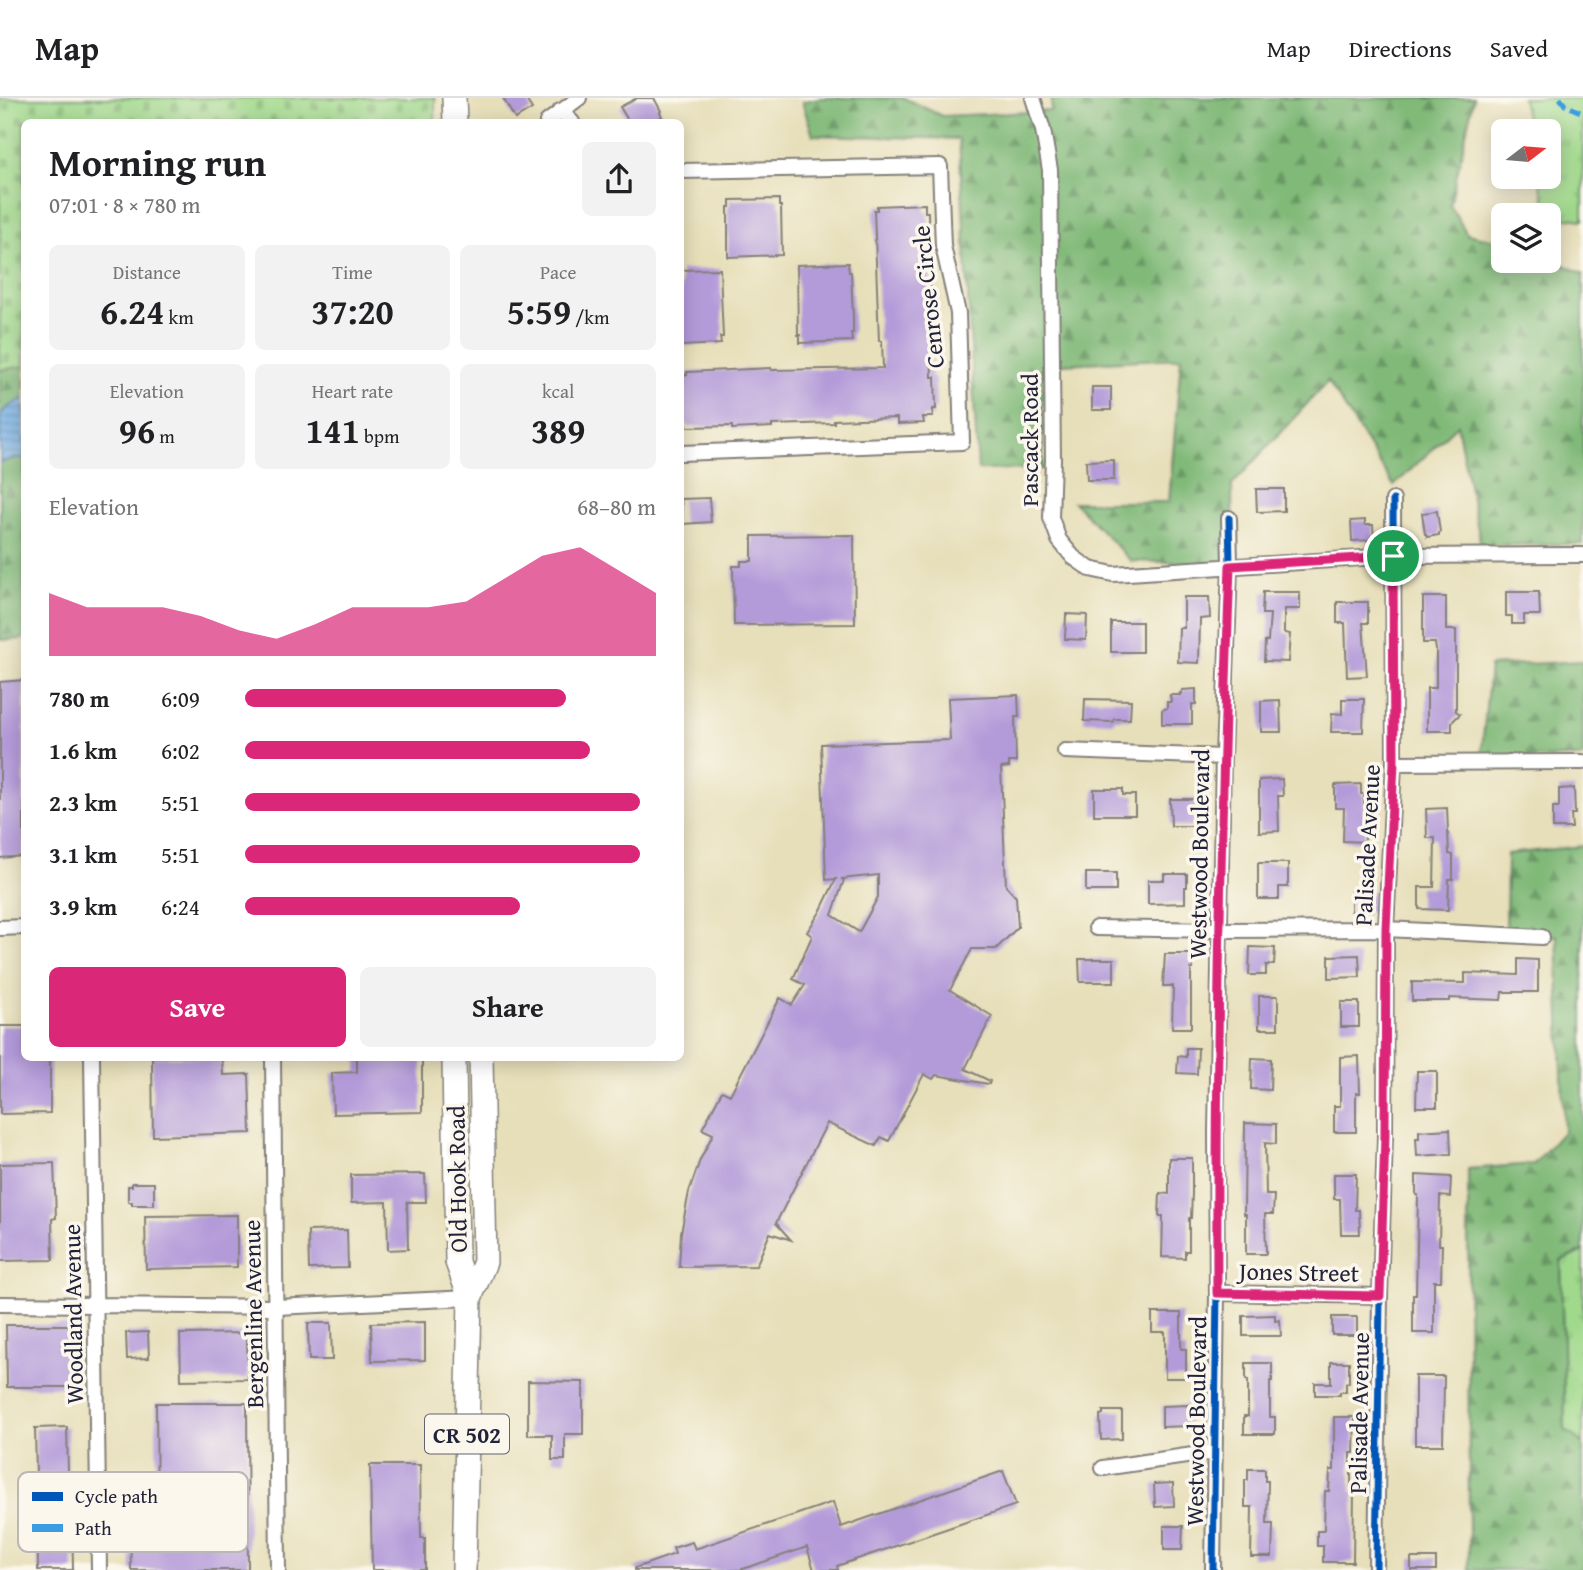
<!DOCTYPE html>
<meta charset="utf-8">
<style>
:root{--surface:#fff;--page:#f2f2f2;--text:#202124;--muted:#757577;--line:#e0e0e0;--accent:#db2777}
body{margin:0;font-family:"Gentium Book Plus",serif;background:var(--page);color:var(--text);height:100vh;display:flex;flex-direction:column;font-size:26px;white-space:nowrap}
*{box-sizing:border-box;margin:0}
p{font-size:23px;color:var(--muted)}
.icon{flex:none;width:38px;height:38px;fill:none;stroke:currentColor;stroke-width:2;stroke-linecap:round;stroke-linejoin:round}
.map{position:relative;flex:1;overflow:hidden}
.panel{position:absolute;left:21px;top:21px;width:663px;height:942px;display:flex;flex-direction:column;background:var(--surface);border-radius:10px;box-shadow:0 4px 18px #0003}
.panel>*{flex:none}
.needle{width:46px;rotate:74deg}
.fabs{position:absolute;left:1491px;top:21px;display:grid;gap:14px}
.fabs a{display:grid;place-items:center;width:70px;height:70px;border-radius:10px;background:var(--surface);box-shadow:0 4px 18px #0003;font-size:35px}
.pin{position:absolute;display:grid;place-items:center;width:60px;height:60px;color:#fff;margin:-30px;border:4px solid #fff;border-radius:50%;box-shadow:0 2px 7px #0007}
.round{display:grid;place-items:center;flex:none;width:74px;height:74px;border-radius:10px;background:var(--page)}
.overview{display:flex;align-items:center;justify-content:space-between;height:119px;padding:0 28px}
h1{font-size:38px;font-weight:700;line-height:52px}
.metrics{display:grid;grid-template-columns:repeat(3,1fr);gap:10px;height:119px;padding:7px 28px}
.metrics div{display:grid;align-content:center;border-radius:10px;background:var(--page);text-align:center}
.metrics b{font-size:35px;font-weight:700}
.metrics small{font-size:19px;font-weight:400}
.metrics p{font-size:19px}
.chart{height:196px;padding:14px 28px}
.chart p{display:flex;justify-content:space-between}
.chart svg{width:100%;height:126px;margin-top:7px;fill:var(--accent);opacity:.7}
.cta{display:flex;gap:14px;margin-top:auto;padding:14px 28px}
.cta a{flex:1;height:80px;border-radius:10px;background:var(--accent);color:#fff;font-size:28px;font-weight:700;line-height:80px;text-align:center}
.cta a+a{background:var(--page);color:var(--text)}
ul{padding:0 28px;list-style:none;font-size:23px}
li{display:grid;grid-template-columns:112px 84px 1fr;align-items:center;height:52px}
li i{height:18px;border-radius:9px;background:var(--accent)}
header{display:flex;align-items:center;gap:42px;box-sizing:border-box;height:98px;padding:0 35px;background:var(--surface);border-bottom:2px solid var(--line)}
header strong{font-size:33px}
nav{display:flex;gap:38px;margin-inline-start:auto;font-size:24px}
.map>svg:first-child{display:block}
.grass{fill:url(#grass-tufts);stroke:#617e64;stroke-width:2}
.forest{fill:url(#forest-firs);stroke:#516e5a;stroke-width:2}
.cemetery{fill:url(#cemetery-stones);stroke:#617e64;stroke-width:2}
.water{fill:url(#water-rules);stroke:#4b6890;stroke-width:2}
.building{fill:#b39ad9;fill-rule:evenodd}
.lines{fill:none;stroke-linecap:round;stroke-linejoin:round}
.street-casing{stroke:#84807a;stroke-width:18}
.primary-casing{stroke:#84807a;stroke-width:26}
.street{stroke:#fff;stroke-width:14}
.primary{stroke:#fff;stroke-width:23}
.quiet{stroke:#3c9ce2;stroke-width:5;stroke-dasharray:10 5;stroke-linecap:butt}
.cycleway-casing{stroke:#fbf7ec;stroke-width:11}
.cycleway{stroke:#0057b8;stroke-width:7}
.route-casing{stroke:#fff;stroke-width:14}
.route{stroke:#db2777;stroke-width:9}
.labels{text-anchor:middle;dominant-baseline:central;stroke-width:7;stroke-linejoin:round;paint-order:stroke}
.shield{fill:#fbf7ec;stroke:#636270;stroke-width:2}
.shield-label{font-size:23px;font-weight:bold;fill:#22223b}
.street-label{font-size:24px;fill:#22223b;stroke:#fbf7ec}
.key{fill:#fbf7ec;stroke:#bab7b7;stroke-width:2}
.key-label{font-size:19px;fill:#22223b}
</style>
<header>
<strong>Map</strong>
<nav><a>Map</a><a>Directions</a><a>Saved</a></nav>
</header>
<div class="map">
<svg width="1583" height="1472" viewBox="0 0 1583 1472">
<defs>
<pattern id="grass-tufts" width="24" height="20" patternUnits="userSpaceOnUse" patternTransform="scale(1.75)"><rect width="24" height="20" fill="#a0d98c"/><path d="M3 7l-1-3M5 7V3M7 7l1-3M15 17l-1-3M17 17v-4M19 17l1-3" fill="none" stroke="#8aba7a"/></pattern>
<pattern id="forest-firs" width="22" height="20" patternUnits="userSpaceOnUse" patternTransform="scale(1.75)"><rect width="22" height="20" fill="#80b978"/><path d="M5 1l3.5 6h-7zM16 11l3.5 6h-7z" fill="#689664"/></pattern>
<pattern id="cemetery-stones" width="16" height="16" patternUnits="userSpaceOnUse" patternTransform="scale(1.75)"><rect width="16" height="16" fill="#a0d98c"/><path d="M2 7V4a2 2 0 0 1 4 0v3zM10 15v-3a2 2 0 0 1 4 0v3z" fill="#8aba7a"/></pattern>
<pattern id="water-rules" width="6" height="5" patternUnits="userSpaceOnUse" patternTransform="scale(1.75)"><rect width="6" height="5" fill="#74aee4"/><path d="M0 2.5h6" fill="none" stroke="#5f8dba"/></pattern>
</defs>
<rect width="100%" height="100%" fill="#fbf7ec"/>
<filter id="ink" filterUnits="userSpaceOnUse"><feTurbulence type="fractalNoise" baseFrequency=".0143" numOctaves="2"/><feDisplacementMap in="SourceGraphic" scale="14" xChannelSelector="R" yChannelSelector="G"/><feConvolveMatrix kernelMatrix="1 2 1 2 8 2 1 2 1" color-interpolation-filters="sRGB"/></filter>
<filter id="wash" filterUnits="userSpaceOnUse"><feTurbulence type="fractalNoise" baseFrequency=".00686" numOctaves="4" result="noise"/><feDisplacementMap in="SourceGraphic" scale="28" xChannelSelector="R" yChannelSelector="G"/><feGaussianBlur stdDeviation="1.57" result="paint"/><feColorMatrix in="noise" values="0 0 0 0 0 0 0 0 0 0 0 0 0 0 0 0 0 1.4 0 .05"/><feComposite in="paint" operator="in"/></filter>
<g filter="url(#wash)">
<rect width="100%" height="100%" fill="#e7dfba"/>
<path class="grass" d="M1522,0H1583V122L1548,117L1539,79H1549V33H1529Z
M1583,1153V1345L1565,1333L1561,1163Z"/>
<path class="forest" d="M818,0H904L942,18L1051,13L1052,0H1474L1450,107L1467,136L1503,144V163H1549V159L1583,176V446L1481,447L1457,327L1394,388L1328,283L1232,387L1233,466L1131,463L1074,404H1169L1181,260L1043,267V371L978,372L959,41L813,37L802,4Z
M24,268V299L0,327V272Z
M0,355L24,361V541L0,542Z
M1583,563V659L1481,661L1490,568Z
M1583,748V1153L1561,1163L1565,1332L1583,1345V1472H1469L1468,1071L1534,1066L1564,1033L1557,838L1506,834L1507,756Z"/>
<path class="cemetery" d="M0,0H435V24H24V268L0,272Z"/>
<path class="water" d="M24,300V359L12,361L0,365V317L8,309Z"/>
<g id="blocks">
<path class="building" d="M503,0H525L532,11L515,21Z
M637,0H654L661,13L660,14L662,19L652,24H629L620,9Z
M779,101V108H781L782,157L728,159V109H730V102Z
M925,106V114H928L930,171L933,244H931L932,279H935L936,311H933V319H923L924,325L897,326V320L861,321L834,322V325L772,327V329L732,331V328L687,329V326L681,327V277H687V274L771,270V272L883,270L882,243H879L874,112H877V108Z
M848,165L849,174H851L853,220V235H851L852,243L800,245V237H798L797,167Z
M720,171L723,239H720L721,246L681,248V172Z
M1092,289H1111V312H1092Z
M1114,362V382H1087L1086,363Z
M1256,391H1284V413L1257,414Z
M709,400L711,424L683,426L681,401Z
M1437,413L1440,434L1439,435V437L1427,439L1426,436H1425L1422,415Z
M1365,422V427H1373L1374,442L1352,443L1351,423Z
M854,437L855,526L734,527L733,468H741V463H752V438Z
M1263,494H1300V511H1284V535L1290,536L1288,564L1264,563L1265,543H1268L1270,516H1262Z
M1506,494H1539L1540,517H1524V526H1512V518H1506Z
M1184,499H1209L1210,520L1200,521L1199,565L1178,564L1179,530H1184Z
M1423,499H1446V532H1456V613L1460,616L1452,624V633H1427V590H1436V553L1435,545H1423Z
M1337,504H1368V525H1363L1367,578L1347,579L1345,525H1337Z
M1066,516L1087,517L1086,542L1065,541Z
M1111,524H1142V554H1111Z
M24,582V758L0,760V584Z
M1196,591V606H1192V626H1162V612L1167,610V604H1171L1170,597H1180V595H1182V592Z
M1018,597L1019,619H1015L1016,664H1009V669L1001,670L1006,788L1016,799L1018,829L996,851H972L950,892L992,918L965,971L990,983L989,986L936,977L933,981L924,976L889,1043L881,1039L876,1048L827,1025L776,1125L791,1142L770,1135L756,1168L679,1169L681,1135L689,1094L700,1062L713,1036L702,1031L722,993L730,997L780,900L792,907L805,887L793,881L812,838L807,834L820,814L836,781L826,782L821,646L950,642L948,600ZM878,777V799L859,834L832,817L844,782L841,781Z
M1085,601L1131,602L1130,621H1114L1113,624L1084,623Z
M1342,601H1364L1363,634H1331L1332,615L1342,616Z
M1280,602L1281,634H1261V603Z
M1282,681L1283,698H1278L1279,733L1259,734V682Z
M1361,686V696H1364L1365,744L1343,743L1344,710H1335V687Z
M1574,690L1575,716H1571L1572,730H1553V709H1559V691Z
M1094,691H1123V697H1135V717H1094Z
M1170,701H1198L1199,723H1193V728H1171Z
M1447,710L1449,756L1453,757V781H1449L1448,812L1419,811V789H1434L1435,740H1427L1426,711Z
M1258,765H1288V789H1279V801H1258Z
M1086,775H1116V793H1086Z
M1164,776H1187V789H1185V805L1148,806V782H1164Z
M1351,793H1373V813H1351Z
M1250,849L1275,850L1274,867H1266V877H1249Z
M1165,856H1192L1193,871H1191V930H1172L1173,888H1163Z
M1359,857L1360,879L1329,880V858Z
M1079,861H1114V884H1080Z
M1518,861L1538,862V894H1502L1501,902L1449,900V903H1412V884L1465,885V875L1518,877Z
M1259,898H1278V931H1259Z
M1341,904H1359V929H1341Z
M0,928H24V959H50V1015L0,1016Z
M1186,950H1198L1197,976L1177,975L1178,958L1186,959Z
M1359,958L1360,995H1356V1034H1334V1008H1340V959Z
M152,959H222L223,977L249,976L251,1035L153,1038Z
M357,959H422V1014L333,1016L332,975L357,974Z
M1252,960L1271,961L1270,992L1251,991Z
M1417,973H1437V1009H1416Z
M1245,1025L1276,1026V1046L1265,1045L1266,1097H1274L1273,1116H1265L1266,1156H1246V1116H1244Z
M1450,1031L1451,1056L1417,1058L1416,1040H1419V1033Z
M1169,1060H1192V1095L1191,1120H1189V1153H1185V1160L1162,1159L1163,1118H1159L1160,1095L1169,1096Z
M54,1065L56,1120L52,1121L53,1162L0,1163V1066Z
M425,1076L426,1104H407L408,1151L388,1152L387,1104L351,1105V1077Z
M1334,1076H1356L1355,1112H1359L1360,1136H1341L1340,1101H1334Z
M1416,1077L1451,1079L1450,1099L1440,1098L1439,1147H1442L1441,1183H1434V1235H1413V1197H1416L1418,1097H1416Z
M132,1085H154V1107H132V1104H128V1088H132Z
M237,1117V1169L146,1171L145,1118Z
M347,1132L348,1170L309,1171L308,1133Z
M1152,1215H1181V1251H1186V1280H1165V1234H1152Z
M1275,1217V1223L1280,1222L1281,1238H1243V1218Z
M1332,1219H1357V1237H1332Z
M425,1224V1262L372,1263L371,1225Z
M308,1225H331L332,1262H309Z
M6,1227H72L73,1289H7Z
M148,1234L149,1260L127,1261L126,1235Z
M247,1235L248,1281L181,1282L180,1236Z
M1331,1264H1349V1285H1346V1294H1340V1297H1315V1285H1331Z
M1246,1265H1272V1283H1270V1319H1275V1336H1244V1318H1248V1282H1246Z
M1415,1278H1444L1443,1347H1415Z
M528,1283L583,1284V1336H565V1362H552V1337H528Z
M156,1305H247L248,1472H131L130,1422H157Z
M1188,1307L1189,1328L1162,1329V1308Z
M1103,1313H1122V1341L1101,1342L1100,1317L1103,1316Z
M1334,1319H1355L1354,1355H1351V1394H1354L1353,1464H1323V1448H1317V1433H1324L1325,1393H1329L1330,1372H1334Z
M67,1329L68,1375L36,1376L35,1330Z
M370,1367H420L421,1440H425V1472H372Z
M1248,1371H1265V1383H1268L1267,1426H1273L1272,1459H1251L1252,1409H1245V1382H1248Z
M1003,1373L1016,1407L837,1468L838,1472H814L807,1449L740,1472H635V1470L675,1456L673,1450L692,1444L695,1451L833,1404L841,1429Z
M1173,1385L1174,1408L1155,1409L1154,1386Z
M72,1401L73,1472H38L37,1402Z
M1164,1428H1183L1182,1452H1164Z
M1411,1460H1436V1472H1411Z"/>
</g>
</g>
<g filter="url(#ink)">
<use href="#blocks" fill-opacity="0" stroke="#84807a" stroke-width="2"/>
<g class="lines">
<g class="street-casing">
<path id="street" d="M1033,0L1043,32L1050,72L1053,362L1051,420L1059,442L1073,459L1090,471L1113,476L1393,458L1583,457
M560,13L572,24
M547,24L579,0
M681,73L940,68L943,148L958,215L962,344L681,355
M1065,653L1223,659
M1394,665L1583,664
M0,830L24,829
M1096,830L1220,832L1386,831L1542,839
M92,959L99,1472
M273,959L278,1472
M1217,1195L1380,1198
M0,1206L276,1209L470,1200
M1103,1370L1214,1354
M1213,1472L1217,1195L1216,1034L1223,659L1230,468L1229,420
M1376,1472L1380,1198L1385,1038L1386,831L1394,665L1393,402"/>
</g>
<g class="primary-casing">
<path id="primary" d="M454,0L455,24
M454,959L457,1164L470,1200L464,1472
M470,1200L485,1164L481,959"/>
</g>
<use href="#street" class="street"/>
<use href="#primary" class="primary"/>
<path class="quiet" d="M1560,0L1565,7L1583,15"/>
<g class="cycleway-casing">
<path id="cycleway" d="M1213,1472L1217,1195L1216,1034L1223,659L1230,468L1229,420
M1376,1472L1380,1198L1385,1038L1386,831L1394,665L1393,402"/>
</g>
<use href="#cycleway" class="cycleway"/>
</g>
</g>
<g class="lines" filter="url(#ink)">
<g class="route-casing">
<path id="route" d="M1393,458L1394,665L1386,831L1385,1038L1380,1198L1217,1195C1216,953 1221,710 1230,468Z"/>
</g>
<use href="#route" class="route"/>
</g>
<g class="labels">
<rect class="shield" x="425" y="1316.5" width="84" height="39" rx="5"/>
<g class="shield-label">
<text x="467" y="1336">CR 502</text>
</g>
<g class="street-label">
<text transform="translate(928 199) rotate(-96)">Cenrose Circle</text>
<text transform="translate(1029 342) rotate(-90)">Pascack Road</text>
<text transform="translate(1367 747) rotate(-87)">Palisade Avenue</text>
<text transform="translate(1199 756) rotate(-89)">Westwood Boulevard</text>
<text transform="translate(457 1081) rotate(-91)">Old Hook Road</text>
<text transform="translate(1299 1174) rotate(1)">Jones Street</text>
<text transform="translate(73 1216) rotate(-91)">Woodland Avenue</text>
<text transform="translate(253 1216) rotate(-91)">Bergenline Avenue</text>
<text transform="translate(1359 1315) rotate(-89)">Palisade Avenue</text>
<text transform="translate(1196 1323) rotate(-89)">Westwood Boulevard</text>
</g>
</g>
<rect x="18" y="1374" width="230" height="80" rx="10" class="key"/>
<rect x="32" y="1394" width="31" height="9" fill="#0057b8"/>
<rect x="32" y="1426" width="31" height="8" fill="#3c9ce2"/>
<g class="key-label">
<text x="75" y="1405">Cycle path</text>
<text x="75" y="1437">Path</text>
</g>
</svg>
<div class="fabs">
<a><svg class="needle" viewBox="-14 -14 28 28"><path d="M0-13l5 13h-10z" fill="#e53935"/><path d="M0 13l5-13h-10z" fill="#757577"/></svg></a>
<a><svg class="icon" aria-label="layers" viewBox="0 0 24 24"><path d="M12 4l9 5-9 5-9-5zM3 14l9 5 9-5"/></svg></a>
</div>
<div class="pin" style="left:1393px;top:458px;background:#1e9e55"><svg class="icon" aria-label="arrive" viewBox="0 0 24 24"><path d="M6 21V4h12l-3 4 3 4H6"/></svg></div>
<section class="panel">
<div class="overview"><div><h1>Morning run</h1><p>07:01 · 8 × 780 m</p></div><a class="round"><svg class="icon" aria-label="share" viewBox="0 0 24 24"><path d="M12 15V3M7 8l5-5 5 5M5 13v7h14v-7"/></svg></a></div>
<div class="metrics">
<div><p>Distance</p><b>6.24<small> km</small></b></div>
<div><p>Time</p><b>37:20</b></div>
<div><p>Pace</p><b>5:59<small> /km</small></b></div>
</div>
<div class="metrics">
<div><p>Elevation</p><b>96<small> m</small></b></div>
<div><p>Heart rate</p><b>141<small> bpm</small></b></div>
<div><p>kcal</p><b>389</b></div>
</div>
<div class="chart"><p><span>Elevation</span>68–80 m</p>
<svg viewBox="0 0 160 44" preserveAspectRatio="none"><path d="M0 44V22L10 27L20 27L30 27L40 30L50 35L60 38L70 33L80 27L90 27L100 27L110 25L120 17L130 9L140 6L150 14L160 22V44z"/></svg>
</div>
<ul>
<li><b>780 m</b>6:09<i style="width:78%"></i></li>
<li><b>1.6 km</b>6:02<i style="width:84%"></i></li>
<li><b>2.3 km</b>5:51<i style="width:96%"></i></li>
<li><b>3.1 km</b>5:51<i style="width:96%"></i></li>
<li><b>3.9 km</b>6:24<i style="width:67%"></i></li>
</ul>
<div class="cta"><a>Save</a><a>Share</a></div>
</section>
</div>
